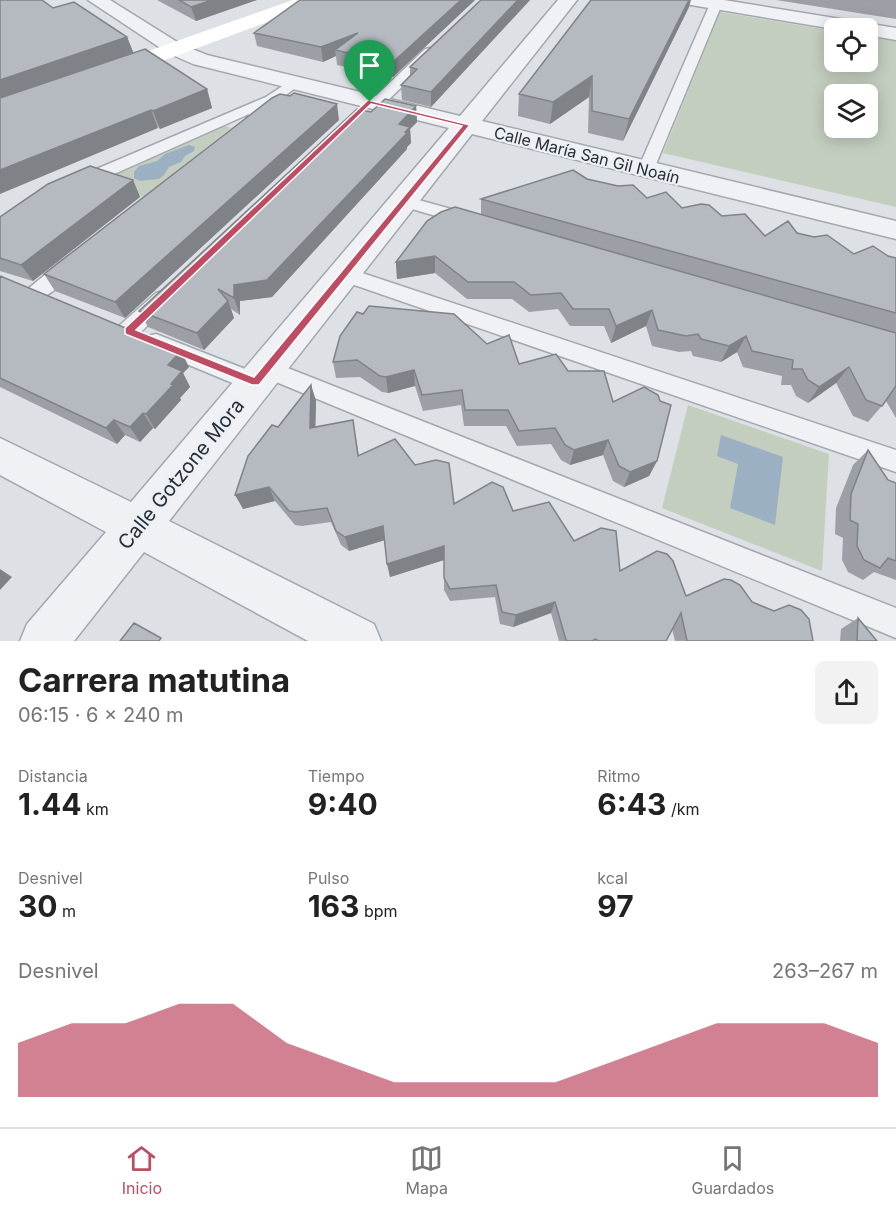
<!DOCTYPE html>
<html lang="es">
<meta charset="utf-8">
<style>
:root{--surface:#fff;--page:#f2f2f2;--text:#222;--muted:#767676;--line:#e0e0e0;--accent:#be4d64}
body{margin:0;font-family:Inter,sans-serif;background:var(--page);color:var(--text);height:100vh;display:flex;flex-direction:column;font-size:22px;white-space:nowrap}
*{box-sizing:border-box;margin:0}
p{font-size:20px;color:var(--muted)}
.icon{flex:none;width:33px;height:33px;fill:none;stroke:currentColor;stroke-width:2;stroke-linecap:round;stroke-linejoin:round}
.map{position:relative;height:641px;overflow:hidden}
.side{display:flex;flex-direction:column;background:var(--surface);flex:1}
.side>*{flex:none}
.buttons{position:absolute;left:824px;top:18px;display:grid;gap:12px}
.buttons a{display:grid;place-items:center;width:54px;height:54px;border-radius:9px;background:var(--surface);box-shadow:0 3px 15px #0003;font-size:30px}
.pin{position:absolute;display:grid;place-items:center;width:51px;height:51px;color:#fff;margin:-62px -26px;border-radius:50% 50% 50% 0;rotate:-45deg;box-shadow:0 0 6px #0007}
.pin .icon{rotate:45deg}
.round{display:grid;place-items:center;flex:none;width:63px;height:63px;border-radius:9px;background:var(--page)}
.summary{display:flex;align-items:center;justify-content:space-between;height:102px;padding:0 18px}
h1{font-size:33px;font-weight:700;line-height:45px}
.metrics{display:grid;grid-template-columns:repeat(3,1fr);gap:9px;height:102px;padding:6px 18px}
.metrics div{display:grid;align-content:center}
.metrics b{font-size:30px;font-weight:700}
.metrics small{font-size:16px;font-weight:400}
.metrics p{font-size:16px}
.chart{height:168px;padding:12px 18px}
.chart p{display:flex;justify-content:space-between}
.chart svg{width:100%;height:108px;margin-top:6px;fill:var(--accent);opacity:.7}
.tabs{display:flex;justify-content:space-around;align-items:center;height:84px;border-top:2px solid var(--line);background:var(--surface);font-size:16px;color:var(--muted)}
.tabs a{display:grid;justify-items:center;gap:3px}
.tabs .selected{color:var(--accent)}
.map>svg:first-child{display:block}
.green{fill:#c3cebf;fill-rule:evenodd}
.water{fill:#9bb0c2}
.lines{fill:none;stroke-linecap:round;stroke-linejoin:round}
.lane-casing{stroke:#a3a7ae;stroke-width:3}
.street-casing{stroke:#a3a7ae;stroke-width:3}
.lane{fill:#eff1f4;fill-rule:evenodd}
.street{fill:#eff1f4;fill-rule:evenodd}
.secondary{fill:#fff;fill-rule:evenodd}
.wall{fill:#9ca0a6}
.shaded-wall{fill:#7f8287}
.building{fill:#b5bac1;stroke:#7f8287;stroke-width:1.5}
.route{fill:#be4d64;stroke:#fff;stroke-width:1.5;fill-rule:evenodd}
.labels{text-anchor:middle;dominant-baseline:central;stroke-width:4.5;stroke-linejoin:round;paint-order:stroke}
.far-street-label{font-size:16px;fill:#282f3a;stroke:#eceff3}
.street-label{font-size:20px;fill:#282f3a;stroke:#eceff3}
</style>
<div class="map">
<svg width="896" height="641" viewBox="0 0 896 641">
<rect width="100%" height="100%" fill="#dde0e5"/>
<path class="green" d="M720,12L834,31V62H867V37L896,41V207L663,153ZM867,94V128H834V94Z
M224,125L231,128L144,197L97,181Z
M688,405L829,454L822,571L662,508Z"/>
<path class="water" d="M189,145L195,147L194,151L185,156L181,162L169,167L164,175L159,179L140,181L134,178V172L139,166L157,161L165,154Z
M721,435L783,457L775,525L730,508L738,464L717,456Z"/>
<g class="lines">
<g class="lane-casing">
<path id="lane" d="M716,1L722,4L654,169L652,172H640L638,169L710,4Z
M430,48L435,49L436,52L435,55L381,107H371L369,104L371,101L425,49Z
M293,79L300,83L298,86L278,101L259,121H249L247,118L249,114L85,187L79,188L71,183L73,179L266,97Z
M404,196L473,215L476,219L473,223L467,225L398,205L395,201L398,197Z
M70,258L77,260L80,265L77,270C64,280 47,303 29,298L26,293L29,288L63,260Z
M344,267L896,450V472L337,279L334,274L337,269Z
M163,291L170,293L173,298L170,303L136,337L128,339L120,337L117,331L120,325L156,293Z
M156,334L258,374L256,369L259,363L267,360L275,363L896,608V638L264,377L266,382L263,389L255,391L247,389L148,348L145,342L148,336Z"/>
</g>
<g class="street-casing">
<path id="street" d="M88,0H110L182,45L207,55L460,116L558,0H577L482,121L896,221V239L472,134L169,521L374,624L381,641H308L144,552L74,641H20L27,624L106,532L0,475V438L131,502L449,128L193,64L168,53Z
M682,0H724L896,28V40L867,35V28L834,29L691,5L685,4Z"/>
</g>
<use href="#lane" class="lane"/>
<use href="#street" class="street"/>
<path class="secondary" d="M293,0H319L316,4L122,76L114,77L106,76L103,71L106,66Z"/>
</g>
<path class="wall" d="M157,0H257L196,21Z
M475,0L393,77L337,65L336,56L323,62L257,46L254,33Z
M481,0H530L431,107L402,100L401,85L410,75V67Z
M776,0H896V19Z
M689,7L623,141L588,133L589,97L550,124L518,116L519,94Z
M53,8L127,37L133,53L207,89L212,108L160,129Z
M416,106L417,122L410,129L411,143L407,147V149L272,297L240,301V315L231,309L234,318L204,350L148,327L139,311L371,112Z
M339,120L125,318L55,291L44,274Z
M587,179L647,198L682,208L722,216L765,236L797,233L854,254L888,256L896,258V418L886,401L868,422L853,416L836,383L808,403L796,396L791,385H781L782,376L743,367L737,352L721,362L693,356L691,351L679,352L652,346L646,326L611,343L604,326H570L558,309L529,312L512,299H467L435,273L397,279L396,262L481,215V199Z
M133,180L140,197L33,281L0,271V217Z
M0,276L189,367L183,373L190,387L180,398L181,400L155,429L153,428L140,442L125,435L117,444L0,387Z
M363,314L487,344L519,364L568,371L613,402L657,461L649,476L624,487L613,481L603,455L570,465L561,460L551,444L517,446L506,426H464L461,405L423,411L415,386L388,393L382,392L360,377L336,378L333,362Z
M311,385L316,401L315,427L353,420L359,456L415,465L454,504L513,511L574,541L620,571L686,596L752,602L813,641H675L672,629L666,641H559L551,613L513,627L500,624L495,597L450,601L444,590V560L390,577L385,540L349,551L341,545L331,522L302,526L295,525L275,501L243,509L278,427Z
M868,450L888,480L896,483V580L874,572L863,580L848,572L842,560L843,538L835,534L836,508L853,465Z
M858,618L877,641H840L841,629Z"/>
<path class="shaded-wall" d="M212,0H257L196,21L191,7Z
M461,0H475L393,77L392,63Z
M518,0H530L431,107V92Z
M689,0H691L689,7L623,141L629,119Z
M358,33L335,50L336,56L323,62L321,47Z
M127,37L134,54L0,102V80Z
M592,76L589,97L550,124L553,102Z
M207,89L212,108L160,129L153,111Z
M337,104L339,120L125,318L115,302Z
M416,106L417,122L410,129L411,143L407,147V149L272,297L240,301V315L234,298V285Z
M151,110L158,128L0,194V170Z
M133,180L140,197L33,281L21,265Z
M435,256V273L397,279L396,262Z
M228,301L234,318L204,350L197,333Z
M652,310L646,326L611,343L616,326Z
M746,336L737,352L721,362L729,346Z
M181,351L189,367L183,373L190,387L180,398L181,400L155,429L146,414L171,384L168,365Z
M849,367L836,383L808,403L819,387Z
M414,370L415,386L388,393L386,377Z
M311,385L316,401L315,443L310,428Z
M143,413L153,428L140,442L130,427Z
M114,420L125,435L117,444L106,428Z
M608,440L603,455L570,465L574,450Z
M657,461L649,476L624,487L630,472Z
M269,487L275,501L243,509L235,495Z
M383,526L385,540L349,551L345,537Z
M444,546V560L390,577L387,564Z
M0,569L12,577L0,590Z
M555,602L551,613L513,627L516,615Z"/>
<path class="building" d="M0,0H42L53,8L74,2L127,37L0,80Z
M179,0H212L191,7Z
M300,0H461L392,63L335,50L358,33L321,47L254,33Z
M481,0H518L431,92L401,85L417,69L410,67Z
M591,0H689L629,119L592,111V76L553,102L519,94Z
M145,49L207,89L153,111L151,110L0,170V98Z
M294,93L337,104L115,302L44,274L272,98L280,94L290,96Z
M385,99L416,106L399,124L410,127L405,132L407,133L267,280L234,285V298L218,289L228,301L197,333L139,311L357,109L371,112Z
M90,166L133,180L21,265L0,258V217L48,184Z
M573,170L587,179L618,186L633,185L647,198L666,192L682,208L701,204L709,205L722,216L745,214L765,236L788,221L797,233L814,237L827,235L854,254L873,246L888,256L896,258V313L481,199Z
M455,207L896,333V386L882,406L866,400L849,367L819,387L808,380L802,369H792L793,360L752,351L746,336L729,346L701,339L698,334L686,336L658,330L652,310L616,326L609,309H573L561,293L531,295L514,282H468L435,256L396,262L427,221L441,212Z
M0,276L181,351L168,365L182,371L171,384L173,385L146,414L143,413L130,427L114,420L106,428L0,378Z
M369,306L454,314L487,344L509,335L519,364L556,354L568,371H604L613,402L644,387L658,395L660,401L671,405L657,461L630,472L619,466L608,440L574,450L565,445L555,428L519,431L508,410H465L462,390L422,395L414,370L386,377L380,376L357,360L333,362L340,336L357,312L363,314Z
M311,385L310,428L353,420L358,456L395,439L415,465L436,460L449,463L454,504L492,482L503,487L513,511L549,502L574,541L601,528L616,531L620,571L657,551L667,554L673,561L686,596L724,579L731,580L740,585L752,602L774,611L789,605L801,610L809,619L813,641H687L681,613L666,641H599L595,639L592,641H568L566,640L555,602L516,615L502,612L496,585L450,589L444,578V546L387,564L383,526L345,537L336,531L327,508L296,512L289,511L269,487L235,495L248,456L272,425L278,427Z
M868,450L888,480L896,483V561L888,558L880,568L864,560L857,546L858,524L850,520L851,494Z
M858,618L877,641H857Z
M134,623L161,638L159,641H120Z"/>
<path class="route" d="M368,100L470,125L259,385H252L125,334V328ZM371,104L462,126L254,377L136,330Z"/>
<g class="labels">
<g class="far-street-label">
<text transform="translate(587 155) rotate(14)">Calle María San Gil Noaín</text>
</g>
<g class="street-label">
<text transform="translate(181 474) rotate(-51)">Calle Gotzone Mora</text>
</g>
</g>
</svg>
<div class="buttons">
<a><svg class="icon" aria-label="locate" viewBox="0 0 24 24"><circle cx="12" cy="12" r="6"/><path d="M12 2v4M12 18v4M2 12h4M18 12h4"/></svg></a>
<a><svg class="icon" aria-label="layers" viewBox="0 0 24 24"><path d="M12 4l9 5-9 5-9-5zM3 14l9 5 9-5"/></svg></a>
</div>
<div class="pin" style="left:370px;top:102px;background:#1e9e55"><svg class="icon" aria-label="arrive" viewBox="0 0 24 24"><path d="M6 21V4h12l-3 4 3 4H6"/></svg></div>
</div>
<section class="side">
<div class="summary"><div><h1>Carrera matutina</h1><p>06:15 · 6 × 240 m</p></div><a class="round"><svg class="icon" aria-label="share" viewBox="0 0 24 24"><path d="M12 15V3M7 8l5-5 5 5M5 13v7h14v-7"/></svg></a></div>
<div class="metrics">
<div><p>Distancia</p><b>1.44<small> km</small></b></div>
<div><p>Tiempo</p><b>9:40</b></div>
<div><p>Ritmo</p><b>6:43<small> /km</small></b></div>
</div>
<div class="metrics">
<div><p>Desnivel</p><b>30<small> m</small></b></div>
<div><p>Pulso</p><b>163<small> bpm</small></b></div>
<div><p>kcal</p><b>97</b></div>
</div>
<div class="chart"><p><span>Desnivel</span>263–267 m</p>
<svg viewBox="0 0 160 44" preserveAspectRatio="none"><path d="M0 44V22L10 14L20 14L30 6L40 6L50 22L60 30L70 38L80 38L90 38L100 38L110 30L120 22L130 14L140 14L150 14L160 22V44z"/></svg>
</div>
</section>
<nav class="tabs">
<a class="selected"><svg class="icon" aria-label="home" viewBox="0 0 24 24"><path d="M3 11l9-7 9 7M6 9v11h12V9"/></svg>Inicio</a>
<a><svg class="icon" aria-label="map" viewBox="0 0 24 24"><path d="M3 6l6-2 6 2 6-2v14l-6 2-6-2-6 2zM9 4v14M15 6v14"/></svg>Mapa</a>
<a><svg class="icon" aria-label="saved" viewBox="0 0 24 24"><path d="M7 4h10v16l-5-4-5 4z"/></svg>Guardados</a>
</nav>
